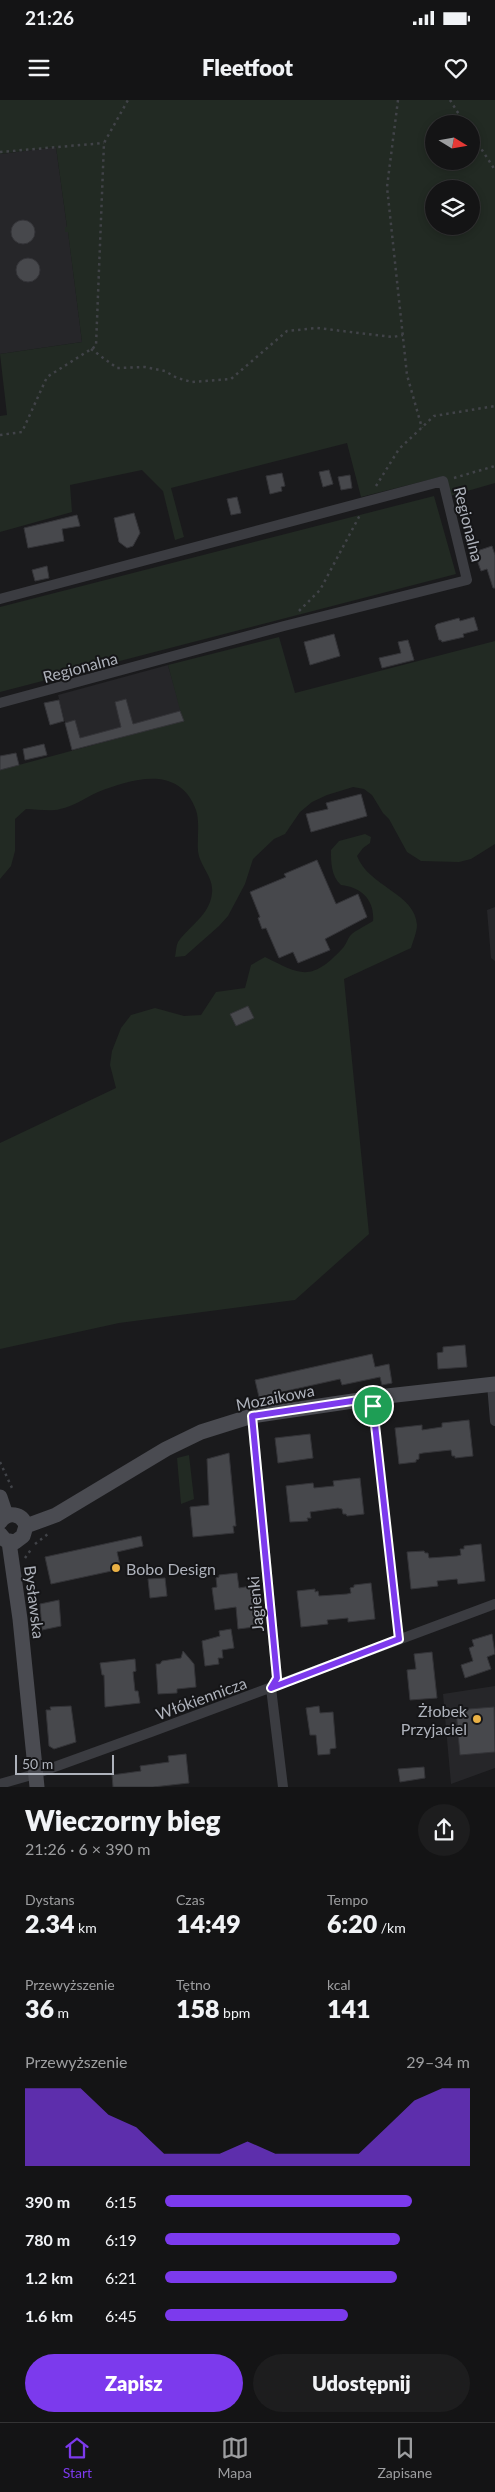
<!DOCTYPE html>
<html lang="pl">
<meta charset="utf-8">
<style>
:root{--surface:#141415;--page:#1d1d1e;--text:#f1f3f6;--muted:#9d9ea0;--line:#333334;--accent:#7c3aed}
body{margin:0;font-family:Lato,sans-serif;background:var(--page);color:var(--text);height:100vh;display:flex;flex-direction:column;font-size:19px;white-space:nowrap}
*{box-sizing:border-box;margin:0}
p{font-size:16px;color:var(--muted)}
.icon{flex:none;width:28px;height:28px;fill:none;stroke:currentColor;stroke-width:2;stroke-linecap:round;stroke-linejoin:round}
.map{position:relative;height:1687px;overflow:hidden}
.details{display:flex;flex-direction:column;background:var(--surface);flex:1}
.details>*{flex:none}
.needle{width:32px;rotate:101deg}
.controls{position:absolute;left:425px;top:15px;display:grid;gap:10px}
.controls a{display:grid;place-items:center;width:55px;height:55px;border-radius:50%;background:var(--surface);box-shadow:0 2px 8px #0003,0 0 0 1px var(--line);font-size:25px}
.scale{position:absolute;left:15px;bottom:12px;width:99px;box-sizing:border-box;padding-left:5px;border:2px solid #aeb2bb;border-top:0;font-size:14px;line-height:18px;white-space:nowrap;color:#aeb2bb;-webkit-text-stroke:4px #151517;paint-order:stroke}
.pin{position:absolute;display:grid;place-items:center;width:42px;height:42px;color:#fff;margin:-21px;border:2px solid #fff;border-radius:50%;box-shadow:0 1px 5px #0007}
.round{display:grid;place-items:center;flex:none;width:52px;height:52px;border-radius:26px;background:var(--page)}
.overview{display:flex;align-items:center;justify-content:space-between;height:85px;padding:0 25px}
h1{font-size:28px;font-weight:800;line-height:38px}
.stats{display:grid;grid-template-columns:repeat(3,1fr);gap:8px;height:85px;padding:5px 25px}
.stats div{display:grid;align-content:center}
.stats b{font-size:25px;font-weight:800}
.stats small{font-size:14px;font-weight:400}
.stats p{font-size:14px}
.chart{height:140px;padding:10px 25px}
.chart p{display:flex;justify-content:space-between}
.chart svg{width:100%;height:90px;margin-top:5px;fill:var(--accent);opacity:.7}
.button{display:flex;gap:10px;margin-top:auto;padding:10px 25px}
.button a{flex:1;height:58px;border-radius:30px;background:var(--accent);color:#fff;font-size:20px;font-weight:800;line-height:58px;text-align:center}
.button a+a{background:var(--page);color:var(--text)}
ul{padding:0 25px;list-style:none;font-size:16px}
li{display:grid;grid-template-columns:80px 60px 1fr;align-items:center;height:38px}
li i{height:12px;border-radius:6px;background:var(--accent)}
.status{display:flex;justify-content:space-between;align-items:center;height:35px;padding:0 25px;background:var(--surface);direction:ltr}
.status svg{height:14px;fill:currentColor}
header{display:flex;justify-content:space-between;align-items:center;height:65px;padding:0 25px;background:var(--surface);font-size:22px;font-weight:800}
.menu{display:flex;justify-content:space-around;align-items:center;height:70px;border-top:1px solid var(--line);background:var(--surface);font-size:14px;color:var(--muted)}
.menu a{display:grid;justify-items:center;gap:2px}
.menu .active{color:var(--accent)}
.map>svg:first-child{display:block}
.built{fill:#262629}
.green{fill:#222a23;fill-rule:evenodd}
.building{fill:#47484c;stroke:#343438}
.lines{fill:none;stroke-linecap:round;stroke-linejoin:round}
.path{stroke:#414348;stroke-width:2.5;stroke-dasharray:2.5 4;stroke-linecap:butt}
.lane{stroke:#3b3c41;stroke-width:5}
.street{stroke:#3b3c41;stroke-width:10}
.secondary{stroke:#4a4b51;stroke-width:15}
.route-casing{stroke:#fff;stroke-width:10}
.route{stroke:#7c3aed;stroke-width:6}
.poi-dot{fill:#eab145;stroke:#151517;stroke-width:2}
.labels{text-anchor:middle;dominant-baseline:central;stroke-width:4;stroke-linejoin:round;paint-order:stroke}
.street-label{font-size:16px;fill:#aeb2bb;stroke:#151517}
.poi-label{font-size:16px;fill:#aeb2bb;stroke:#151517;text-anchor:start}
</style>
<div class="status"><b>21:26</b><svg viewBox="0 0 49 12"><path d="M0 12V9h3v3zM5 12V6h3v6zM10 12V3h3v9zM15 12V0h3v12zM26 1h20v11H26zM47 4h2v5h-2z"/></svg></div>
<header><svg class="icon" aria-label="menu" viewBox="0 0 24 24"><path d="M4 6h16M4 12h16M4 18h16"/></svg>Fleetfoot<svg class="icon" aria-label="heart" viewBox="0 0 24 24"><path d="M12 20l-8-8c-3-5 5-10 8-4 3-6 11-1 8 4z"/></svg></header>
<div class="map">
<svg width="495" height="1687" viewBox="0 0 495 1687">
<rect width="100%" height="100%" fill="#1a1a1c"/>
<path class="built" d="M56,47L67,127H65L68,131L82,242L0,254V54Z
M168,565L184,621L72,650L58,595Z
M495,807V861L491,858L487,810Z
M495,1586V1668L451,1684L443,1594Z"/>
<path class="green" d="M0,0H495V383L450,396L444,376L361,397L347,343L171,388L184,437L175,440L163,391L142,370L70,385L72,412L0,432V316L7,315L0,254L82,242L68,132H65V127H67L56,47L0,54ZM434,24H471V61H434ZM434,89H471V126H434Z
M434,396L456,474L0,592V507Z
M279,537L295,593L495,541V744L471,759L459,762L421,761L407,752L389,719L383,713L372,695L364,689L353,687L327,695L312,702L300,712L285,734L274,739L253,759L245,784L228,816L219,826L185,856L175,857C176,852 176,846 178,842C189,826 210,815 212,793C214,777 200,767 198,751C197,738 200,722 196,710C179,664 132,679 98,692C85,698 74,706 60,709C50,712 37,709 26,709L15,719V751L11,766L0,779V670L183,621L168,565Z
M365,734L371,737L370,743L363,748L357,756C369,787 415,793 417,825C417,832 413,841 411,848L344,879L369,1134L295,1200L119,1223L0,1249V1043L116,988L110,965L112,951L121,928L131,915L155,908L184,916L201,915L216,892L245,888L251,865L265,857C301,875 311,882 342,849C346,845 347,840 350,836C355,830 366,826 373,821C375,800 361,787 341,785C331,776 331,762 331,750L339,741Z
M189,1355L194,1399L181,1404L177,1358Z"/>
<path class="building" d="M11 132a12 12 0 1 1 24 0a12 12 0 1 1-24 0Z
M16 170a12 12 0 1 1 24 0a12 12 0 1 1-24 0Z
M329,370L333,384L323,387L319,372Z
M282,373L285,386L281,387L282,391L270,394L266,376Z
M350,375L352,388L341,390L338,377Z
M237,397L241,413L231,415L227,399Z
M134,413L140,433L133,446L127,448L119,442L114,418Z
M77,415L80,426L62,429L64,441L28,448L24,428Z
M492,446L495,455V488H493L487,469L481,471L474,452Z
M47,466L49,478L35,481L32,470Z
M474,517L478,530L463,534L464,537L442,542L441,540H439L435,526L437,524L459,518L460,521Z
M334,534L340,556L310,565L304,542Z
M408,540L414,560L382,568L379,558L401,553L398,542Z
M126,599L133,624L180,611L184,621L72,650L65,623L75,620L80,638L121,627L115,602Z
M59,600L64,621L50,625L44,603Z
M44,644L47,655L25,660L23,649Z
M16,653L19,665L0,670V656Z
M361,694L367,716L311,732L306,714L328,709L326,703Z
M317,760L336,804L358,794L367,817L325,839L330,850L298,863L293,852L279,858L266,828L262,829L258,818L260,817L250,792L286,777L284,774Z
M248,906L254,918L236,926L230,914Z
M465,1245L467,1267L438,1269L437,1253L443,1252V1247Z
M372,1254L375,1267L389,1264L392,1283L382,1285L380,1277L342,1285L340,1279L259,1297L255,1280Z
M469,1320L473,1356L455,1358V1356H452L451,1350L423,1353L419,1354V1359L416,1360V1362L399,1364L395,1328L422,1325V1330L442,1327V1323Z
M310,1334L313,1358L278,1363L275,1338Z
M229,1353L236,1426H233L234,1433L193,1437L190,1407L209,1405L207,1359Z
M360,1378L364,1414L347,1416L346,1414H343L342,1409L338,1408L310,1412L311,1418H307L308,1421L290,1422L286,1386L313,1383L314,1388L334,1386L333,1381Z
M141,1436L143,1446L117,1452L121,1469L51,1484L45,1457Z
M481,1444L485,1481L458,1484L457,1479L437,1481L438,1486L411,1489L407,1452L424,1451L425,1453H428L429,1458L457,1456L461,1455L460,1449H464V1446Z
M237,1473L239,1488L251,1486L255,1514L262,1513L263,1526L238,1529L236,1507L215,1510L212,1488L217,1487L216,1478L219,1477V1475Z
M165,1478L167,1496L150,1498L148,1479Z
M371,1483L375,1519L348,1522V1518L327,1520L328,1524L301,1527L297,1491L315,1489V1492L318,1491L319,1496L347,1494L351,1493L350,1488L354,1487V1485Z
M59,1500L61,1526L42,1530L40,1504Z
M231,1529L234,1548L222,1550L223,1558H218L219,1564L205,1566L202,1541L220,1536L219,1531Z
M492,1534L495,1554L487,1557L491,1569L465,1578L461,1565L473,1561L469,1548L474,1546L472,1540Z
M183,1551L194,1564L196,1587L177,1589V1593L158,1594L156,1564H160L162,1561L181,1558Z
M432,1552L437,1598L410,1600L407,1570L416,1569L414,1554Z
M135,1559L136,1571L133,1572L135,1591H138L140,1603L105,1607L104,1575H102L100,1563Z
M71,1606L76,1642L54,1649L49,1646L46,1610H51L50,1607Z
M319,1606L320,1613L333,1612L336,1648L330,1649V1654L318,1655L316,1635H310L306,1608Z
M494,1607L495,1652L460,1655L456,1610Z
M186,1654L189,1683L153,1687H113L112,1675L141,1671L140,1666L169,1662L168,1656Z
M424,1667L425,1678L400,1682L398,1669Z"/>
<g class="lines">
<path class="path" d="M398,0L387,87L407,275L422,328
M450,0L465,24
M471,33L495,70
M0,52L104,43
M91,249L117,268L145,267L165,271L177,278L192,282L231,279L287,231L317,228L393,237L403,235
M0,335L22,332L47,277L96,246L104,43L128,0
M454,378L495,366
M376,386L399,349L434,316L495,306
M299,511L320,490L360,415
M0,1362L12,1388
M35,1444L48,1434
M25,1458L32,1448"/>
<path class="lane" d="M372,1301L399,1539"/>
<path class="street" d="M0,499L443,381L467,480L284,526L0,603
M492,1284L495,1321
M252,1316L277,1578L271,1588L283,1687
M0,1684L35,1674L151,1632L495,1504"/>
<path class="secondary" d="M0,1397L6,1415
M0,1422C8,1411 22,1413 26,1426L23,1436L15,1442L5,1440L0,1434
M26,1426L56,1415L166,1349L201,1332L252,1316L387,1296L495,1284
M9,1442L20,1519L37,1687"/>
</g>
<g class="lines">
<g class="route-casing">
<path id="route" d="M372,1298L399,1539L271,1588L277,1578L252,1316Z"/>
</g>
<use href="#route" class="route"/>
</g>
<g class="poi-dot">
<circle cx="116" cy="1468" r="5"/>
<circle cx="477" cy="1619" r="5"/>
</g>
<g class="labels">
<g class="street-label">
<text transform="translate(469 424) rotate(76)">Regionalna</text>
<text transform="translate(80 567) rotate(-15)">Regionalna</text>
<text transform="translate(275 1297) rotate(-11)">Mozaikowa</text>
<text transform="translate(35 1502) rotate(83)">Bysławska</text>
<text transform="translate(255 1504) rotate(-95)">Jagienki</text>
<text transform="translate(201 1598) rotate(-20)">Włókiennicza</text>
</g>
<g class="poi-label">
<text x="126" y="1468">Bobo Design</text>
<text x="467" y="1610" text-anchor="end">Żłobek<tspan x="467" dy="18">Przyjaciel</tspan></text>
</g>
</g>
</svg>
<div class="controls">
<a><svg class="needle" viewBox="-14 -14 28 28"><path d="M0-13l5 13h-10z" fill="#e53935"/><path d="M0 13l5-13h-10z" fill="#9d9ea0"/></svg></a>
<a><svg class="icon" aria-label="layers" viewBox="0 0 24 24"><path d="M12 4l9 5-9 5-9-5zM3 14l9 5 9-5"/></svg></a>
</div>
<div class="scale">50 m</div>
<div class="pin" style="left:373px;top:1306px;background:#1e9e55"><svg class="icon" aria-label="arrive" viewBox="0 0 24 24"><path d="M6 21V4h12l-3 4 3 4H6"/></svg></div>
</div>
<section class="details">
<div class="overview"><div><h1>Wieczorny bieg</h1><p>21:26 · 6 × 390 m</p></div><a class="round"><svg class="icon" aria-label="share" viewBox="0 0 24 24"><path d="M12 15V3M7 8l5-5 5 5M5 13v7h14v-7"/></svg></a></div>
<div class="stats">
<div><p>Dystans</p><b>2.34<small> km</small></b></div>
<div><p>Czas</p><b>14:49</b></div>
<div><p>Tempo</p><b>6:20<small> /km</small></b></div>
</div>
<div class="stats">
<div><p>Przewyższenie</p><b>36<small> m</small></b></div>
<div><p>Tętno</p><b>158<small> bpm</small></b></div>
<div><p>kcal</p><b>141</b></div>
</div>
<div class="chart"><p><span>Przewyższenie</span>29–34 m</p>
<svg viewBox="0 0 160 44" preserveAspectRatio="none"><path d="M0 44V6L10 6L20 6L30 19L40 25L50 38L60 38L70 38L80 32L90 38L100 38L110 38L120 38L130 25L140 12L150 6L160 6V44z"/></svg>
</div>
<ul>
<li><b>390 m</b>6:15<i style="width:81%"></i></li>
<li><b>780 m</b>6:19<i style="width:77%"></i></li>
<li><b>1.2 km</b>6:21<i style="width:76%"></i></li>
<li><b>1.6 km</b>6:45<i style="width:60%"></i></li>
</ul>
<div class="button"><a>Zapisz</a><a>Udostępnij</a></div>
</section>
<nav class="menu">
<a class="active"><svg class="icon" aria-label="home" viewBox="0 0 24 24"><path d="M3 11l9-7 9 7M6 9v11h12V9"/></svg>Start</a>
<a><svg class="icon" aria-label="map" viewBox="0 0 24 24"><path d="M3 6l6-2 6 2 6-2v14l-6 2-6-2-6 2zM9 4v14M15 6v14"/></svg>Mapa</a>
<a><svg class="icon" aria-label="saved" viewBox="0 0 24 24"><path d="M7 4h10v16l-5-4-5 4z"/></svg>Zapisane</a>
</nav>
